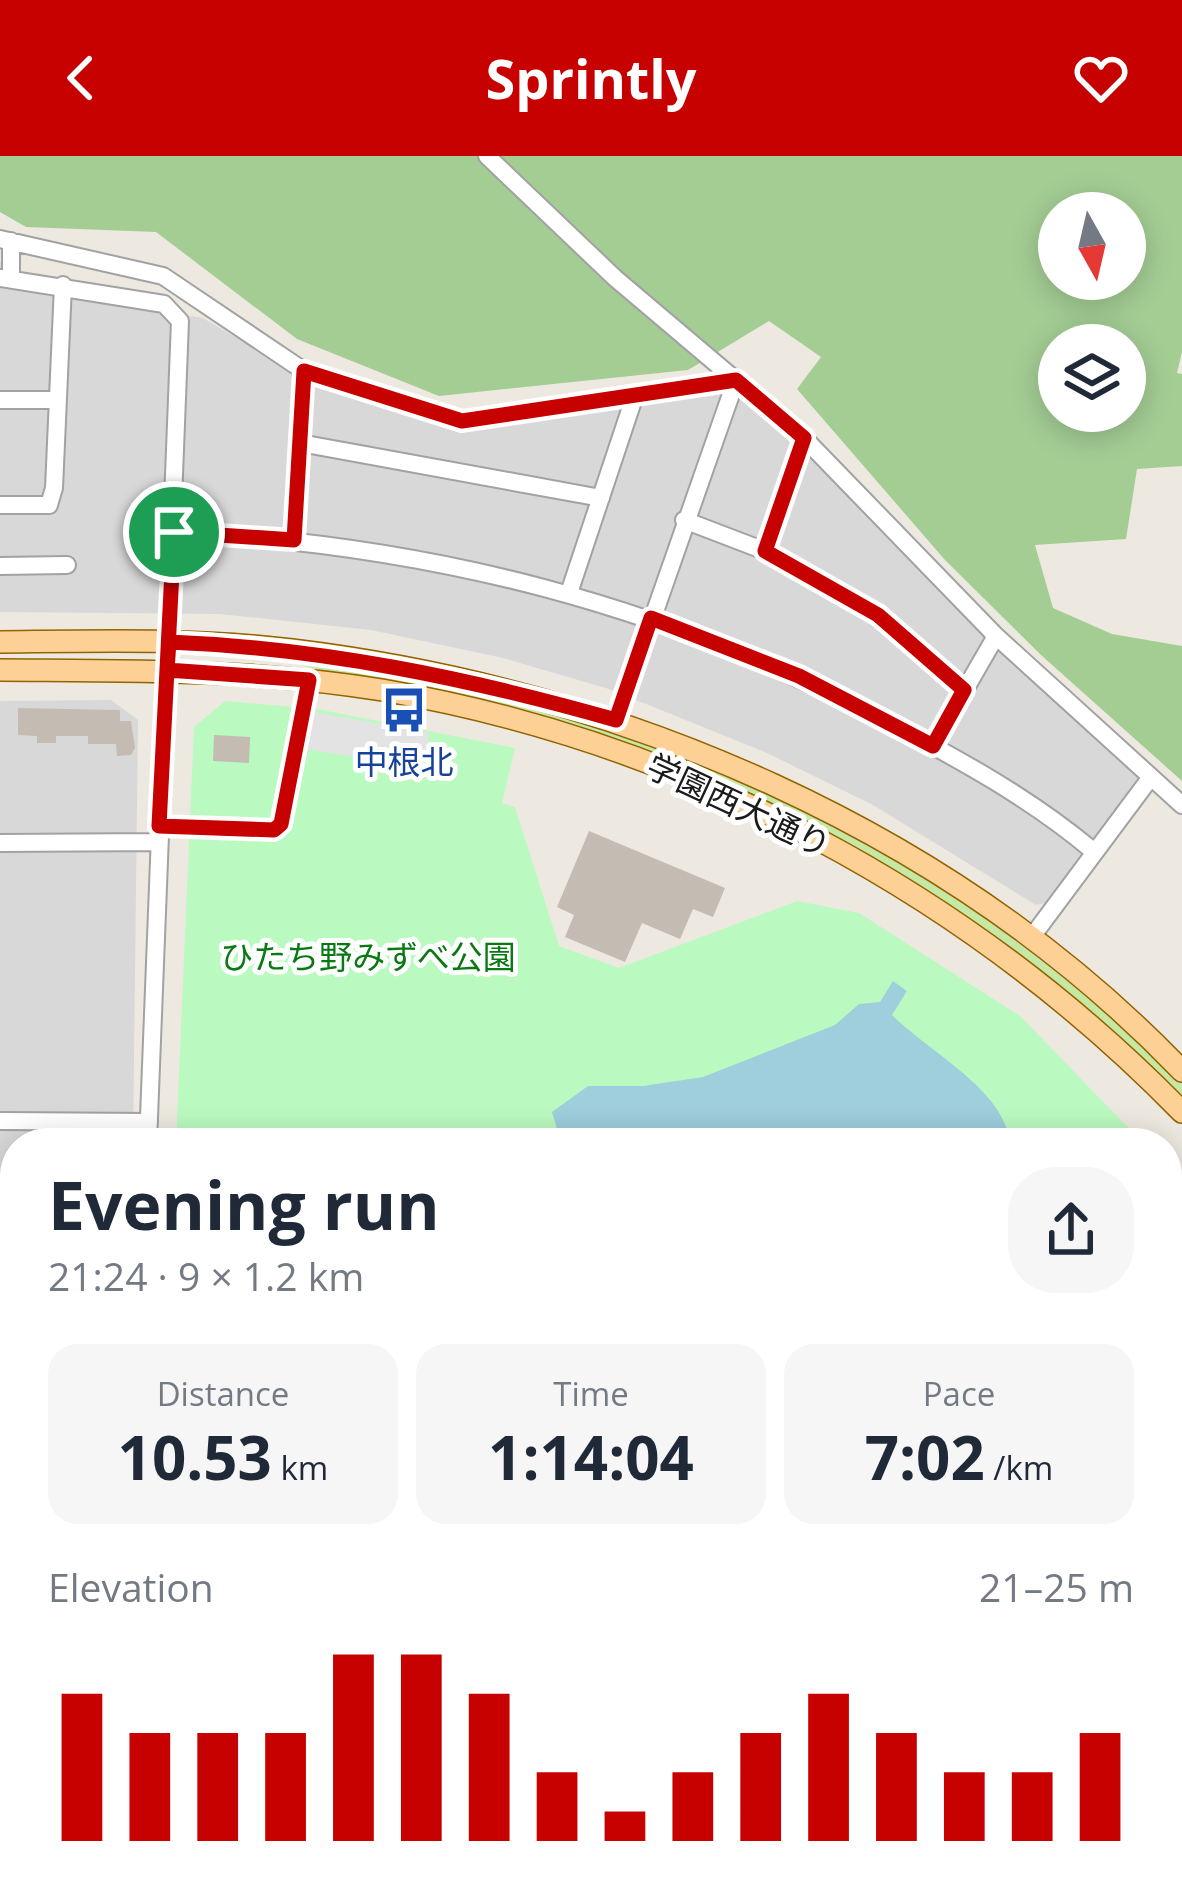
<!DOCTYPE html>
<meta charset="utf-8">
<style>
:root{--surface:#fff;--page:#f6f6f7;--text:#1f2937;--muted:#747a83;--accent:#c60100}
body{margin:0;font-family:"Open Sans","Noto Sans JP",sans-serif;background:var(--page);color:var(--text);height:100vh;display:flex;flex-direction:column;font-size:45px;white-space:nowrap}
*{box-sizing:border-box;margin:0}
p{font-size:39px;color:var(--muted)}
.icon{flex:none;width:66px;height:66px;fill:none;stroke:currentColor;stroke-width:2;stroke-linecap:round;stroke-linejoin:round}
.map{position:relative;flex:1;overflow:hidden}
.drawer{position:absolute;left:0px;top:972px;width:1182px;height:771px;display:flex;flex-direction:column;background:var(--surface);border-radius:48px 48px 0 0;box-shadow:0 6px 30px #0003}
.drawer>*{flex:none}
.needle{width:78px;rotate:172deg}
.tools{position:absolute;left:1038px;top:36px;display:grid;gap:24px}
.tools a{display:grid;place-items:center;width:108px;height:108px;border-radius:50%;background:var(--surface);box-shadow:0 6px 30px #0003;font-size:60px}
.pin{position:absolute;display:grid;place-items:center;width:102px;height:102px;color:#fff;margin:-51px;border:6px solid #fff;border-radius:50%;box-shadow:0 3px 12px #0007}
.round{display:grid;place-items:center;flex:none;width:126px;height:126px;border-radius:48px;background:var(--page)}
.headline{display:flex;align-items:center;justify-content:space-between;height:204px;padding:0 48px}
h1{font-size:66px;font-weight:700;line-height:90px}
.metrics{display:grid;grid-template-columns:repeat(3,1fr);gap:18px;height:204px;padding:12px 48px}
.metrics div{display:grid;align-content:center;border-radius:30px;background:var(--page);text-align:center}
.metrics b{font-size:60px;font-weight:700}
.metrics small{font-size:33px;font-weight:400}
.metrics p{font-size:33px}
.chart{height:336px;padding:24px 48px}
.chart p{display:flex;justify-content:space-between}
.chart svg{width:100%;height:216px;margin-top:12px;stroke:var(--accent);stroke-width:6}
header{display:flex;justify-content:space-between;align-items:center;height:156px;padding:0 48px;background:var(--accent);color:#fff;font-size:54px;font-weight:700}
.map>svg:first-child{display:block}
.residential{fill:#d9d8d8}
.grass{fill:#c5e9a4}
.forest{fill:#a4cd94;fill-rule:evenodd}
.park{fill:#bafac0}
.parking{fill:#e3e3e3}
.water{fill:#9fcedc}
.building{fill:#c4bbb3}
.lines{fill:none;stroke-linecap:round;stroke-linejoin:round}
.minor-casing{stroke:#a2a2a2;stroke-width:20}
.major-casing{stroke:#926300;stroke-width:24}
.minor{stroke:#fff;stroke-width:16}
.major{stroke:#fdd195;stroke-width:21}
.route-casing{stroke:#fff;stroke-width:24}
.route{stroke:#c60100;stroke-width:15}
.labels{text-anchor:middle;dominant-baseline:central;stroke-width:10;stroke-linejoin:round;paint-order:stroke}
.transit-label{font-size:33px;fill:#164399;stroke:#fff}
.street-label{font-size:33px;fill:#1b1b1b;stroke:#fff}
.park-label{font-size:33px;fill:#097913;stroke:#fff}
</style>
<header><svg class="icon" aria-label="back" viewBox="0 0 24 24"><path d="M15 5l-7 7 7 7"/></svg>Sprintly<svg class="icon" aria-label="heart" viewBox="0 0 24 24"><path d="M12 20l-8-8c-3-5 5-10 8-4 3-6 11-1 8 4z"/></svg></header>
<div class="map">
<svg width="1182" height="1742" viewBox="0 0 1182 1742">
<rect width="100%" height="100%" fill="#ede9e0"/>
<path class="residential" d="M0,106L18,131L203,162L292,215L454,268L711,233L745,243L857,342L940,437L1137,618L1138,626L1046,747L1036,749L873,649L767,597L609,533L503,502L371,474L220,458L0,456Z
M111,544L138,564L133,987H15V1728H571L552,1742H0V545Z"/>
<path class="grass" d="M216,499C261,493 348,508 396,516C693,568 968,716 1182,927V944L1095,860L970,765L900,719L757,642L352,521L286,506Z"/>
<path class="forest" d="M0,0H1182V196L1177,217L1182,218V310L1137,313L1126,383L1035,389L1053,452L1112,478L1182,490V625L1041,499L945,404L797,233L821,201L769,165L688,214L439,240L297,183L156,76L26,71L0,56ZM1059,57H1125V123H1059ZM1059,189H1125V255H1059Z"/>
<path class="park" d="M225,545L317,553L515,592L502,647L515,651L559,790L619,812L797,745L859,757L1020,860L1143,987H176L194,571Z
M1167,1013L1182,1029V1132L1167,1126Z"/>
<path class="parking" d="M309,555L430,577L423,613L301,592Z"/>
<path class="water" d="M893,825L907,835L892,859C929,896 1005,934 1010,987H561L552,956L588,930H643L703,921L835,869L859,848L880,846Z"/>
<path class="building" d="M18,552L120,554V565H131L135,592L131,599L117,600L116,588H88V580H56V587H37V580L18,579Z
M214,579L250,581L249,607L213,605Z
M589,675L725,732L713,761L693,753L680,783L642,767L625,806L565,781L574,759L557,751Z"/>
<g class="lines">
<g class="minor-casing">
<path id="minor" d="M487,0L615,122L804,282L996,480L1182,649
M0,83L163,120L304,215L462,265L736,224
M11,85V122
M0,122L164,148L180,165L148,987
M0,244H58
M300,287L601,342
M0,349H49L54,332L63,129
M684,364L765,395L878,459L964,534
M174,376C433,389 661,448 892,568C962,605 1031,643 1092,694
M294,384L304,215
M765,395L804,282
M0,410L67,409
M569,437L635,239
M617,564L736,224
M933,589L996,480
M159,670L274,673L281,668L309,524
M0,687L158,686
M1031,782L1151,621
M0,965L149,966
M1167,1187L1182,1176
M1167,1260L1182,1250
M0,1262H15
M1167,1289L1182,1279
M1167,1359L1182,1350
M0,1417H15
M1167,1482L1182,1473
M0,1553L4,1444
M0,1666H15
M121,1728V1742
M345,1728L387,1742
M861,1728L862,1742
M920,1728L923,1742
M1003,1728L1006,1742
M1081,1728L1084,1742
M1154,1728L1157,1742
M237,1742L238,1728
M461,1742L462,1728"/>
</g>
<g class="major-casing">
<path id="major" d="M0,486C97,485 195,482 292,494C621,534 950,673 1182,915
M0,514C128,515 255,513 382,534C686,586 967,736 1182,956"/>
</g>
<use href="#minor" class="minor"/>
<use href="#major" class="major"/>
</g>
<g class="lines">
<g class="route-casing">
<path id="route" d="M174,376L159,670L274,674L281,668L309,524L167,514L169,486C323,492 468,522 616,564L651,462L799,520L933,590L964,534L878,459L765,395L804,282L736,224L462,265L304,215L294,384L174,376"/>
</g>
<use href="#route" class="route"/>
</g>
<defs>
<g id="bus-bare" transform="scale(3.6)"><path d="M-5-6H5V4H4V6H2V4H-2V6H-4V4H-5ZM-3.5-4V0h7V-4ZM-3.5 1.2v1.5H-2V1.2ZM2 1.2v1.5H3.5V1.2Z" fill="#1a4fb4" stroke="#fff" stroke-width="2.5" paint-order="stroke"/></g>
</defs>
<g fill-rule="evenodd">
<use href="#bus-bare" x="404" y="554"/>
</g>
<g class="labels">
<g class="transit-label">
<text x="404" y="605">中根北</text>
</g>
<g class="street-label">
<text transform="translate(739 649) rotate(25)">学園西大通り</text>
</g>
<g class="park-label">
<text x="368" y="800">ひたち野みずべ公園</text>
</g>
</g>
</svg>
<div class="tools">
<a><svg class="needle" viewBox="-14 -14 28 28"><path d="M0-13l5 13h-10z" fill="#e53935"/><path d="M0 13l5-13h-10z" fill="#747a83"/></svg></a>
<a><svg class="icon" aria-label="layers" viewBox="0 0 24 24"><path d="M12 4l9 5-9 5-9-5zM3 14l9 5 9-5"/></svg></a>
</div>
<div class="pin" style="left:174px;top:376px;background:#1e9e55"><svg class="icon" aria-label="arrive" viewBox="0 0 24 24"><path d="M6 21V4h12l-3 4 3 4H6"/></svg></div>
<section class="drawer">
<div class="headline"><div><h1>Evening run</h1><p>21:24 · 9 × 1.2 km</p></div><a class="round"><svg class="icon" aria-label="share" viewBox="0 0 24 24"><path d="M12 15V3M7 8l5-5 5 5M5 13v7h14v-7"/></svg></a></div>
<div class="metrics">
<div><p>Distance</p><b>10.53<small> km</small></b></div>
<div><p>Time</p><b>1:14:04</b></div>
<div><p>Pace</p><b>7:02<small> /km</small></b></div>
</div>
<div class="chart"><p><span>Elevation</span>21–25 m</p>
<svg viewBox="0 0 160 44" preserveAspectRatio="none"><path d="M5 44V14M15 44V22M25 44V22M35 44V22M45 44V6M55 44V6M65 44V14M75 44V30M85 44V38M95 44V30M105 44V22M115 44V14M125 44V22M135 44V30M145 44V30M155 44V22"/></svg>
</div>
</section>
</div>
